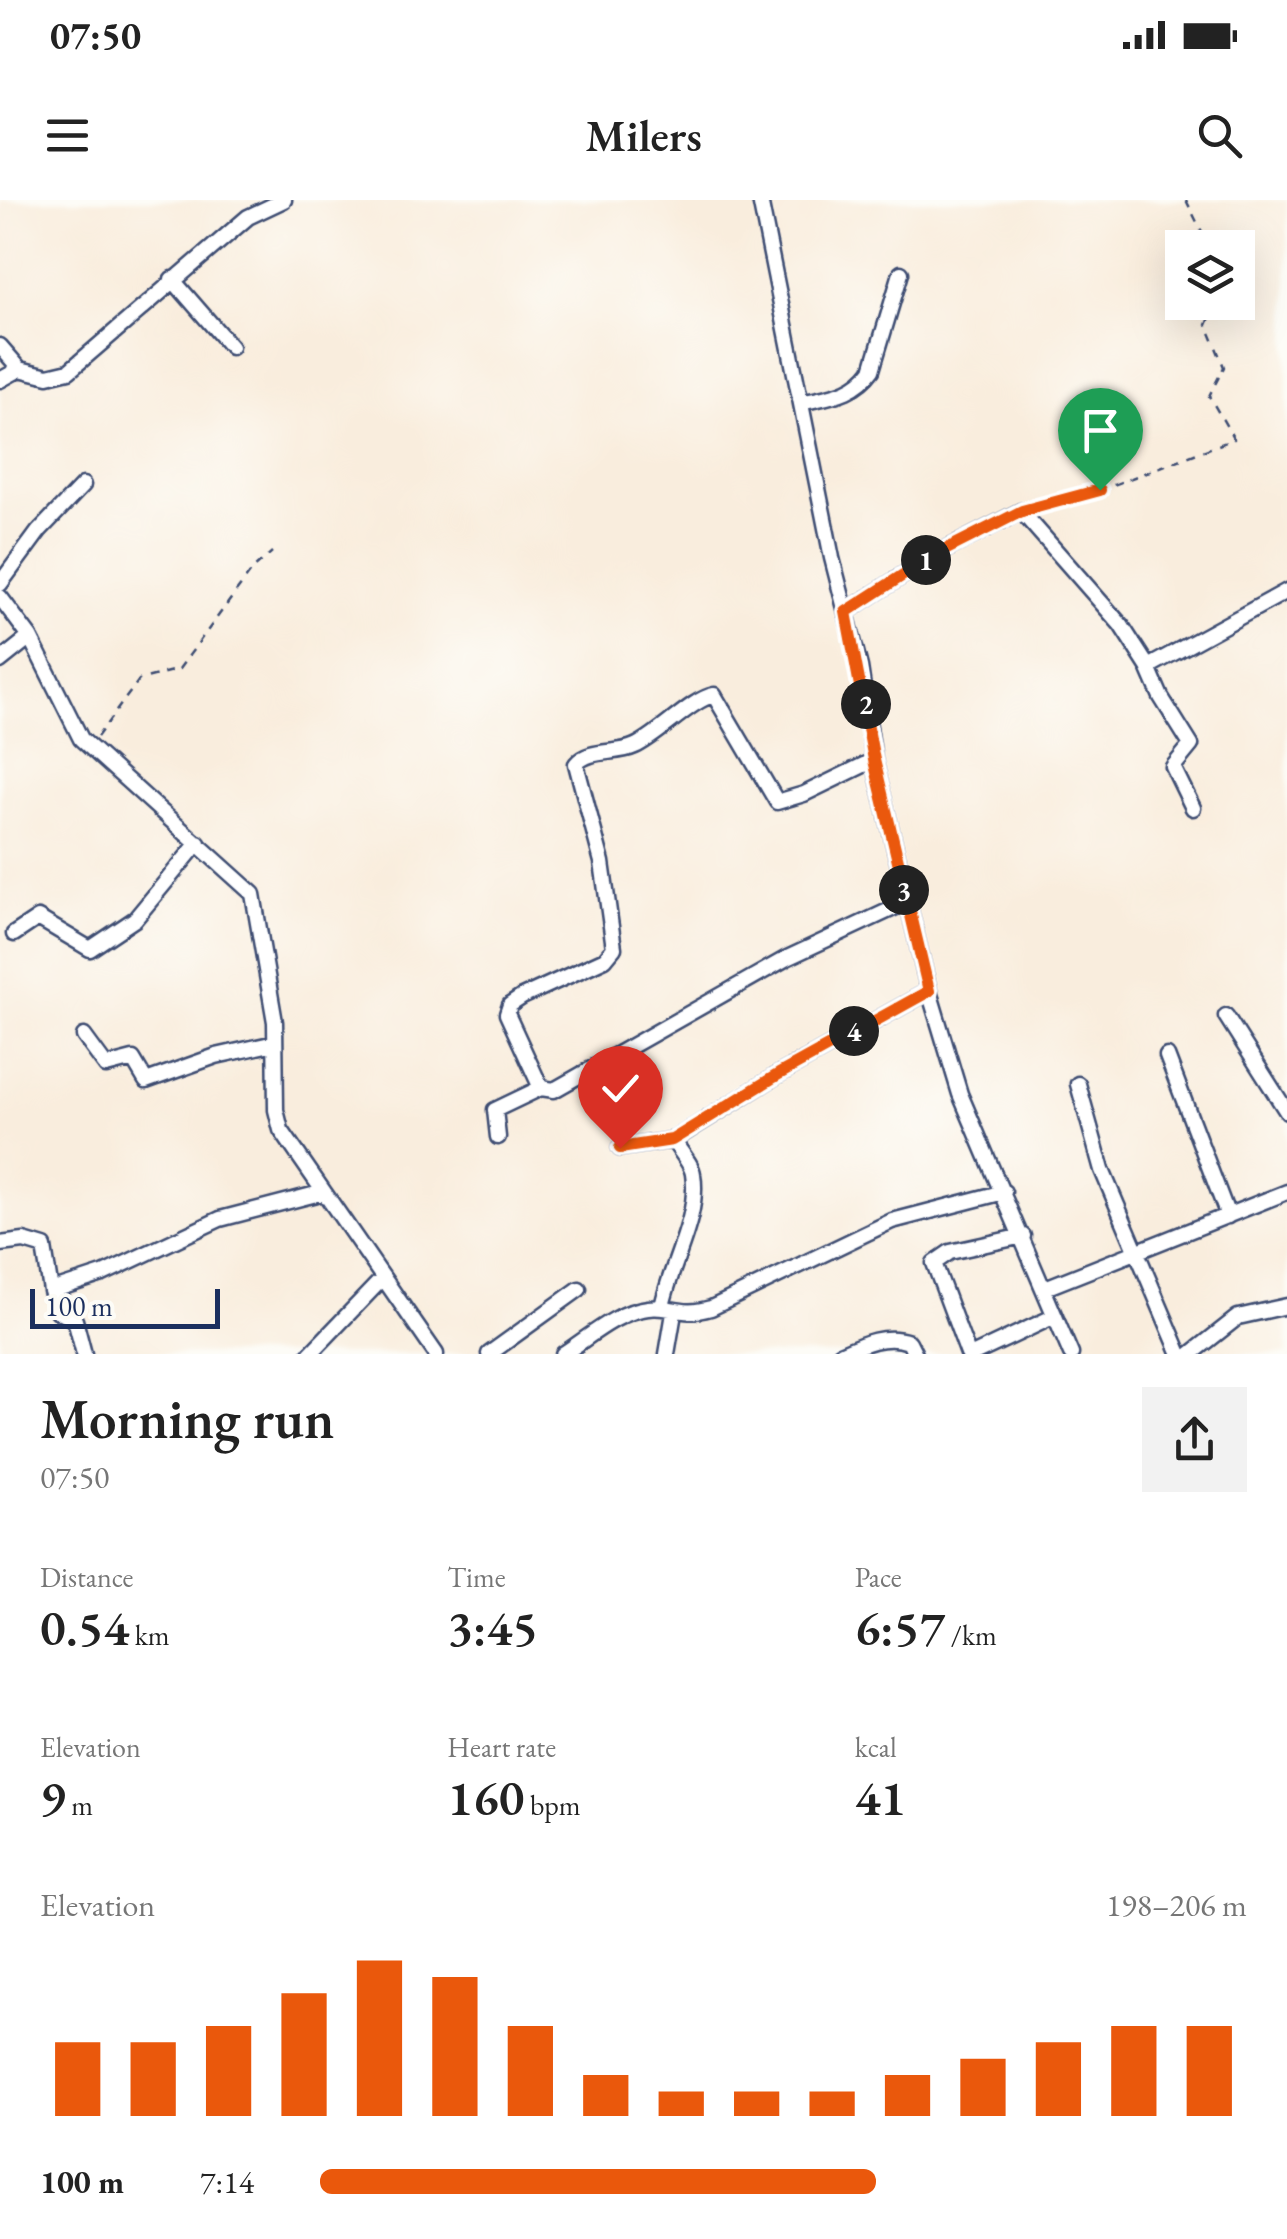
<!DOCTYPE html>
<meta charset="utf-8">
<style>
:root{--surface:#fff;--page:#f2f2f2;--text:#222;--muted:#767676;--accent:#ea580c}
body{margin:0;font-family:"EB Garamond",serif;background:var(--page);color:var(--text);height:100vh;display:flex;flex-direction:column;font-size:38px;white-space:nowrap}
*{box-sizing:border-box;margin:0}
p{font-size:32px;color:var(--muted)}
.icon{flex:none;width:55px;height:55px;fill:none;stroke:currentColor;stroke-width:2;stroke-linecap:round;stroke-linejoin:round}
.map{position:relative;height:1154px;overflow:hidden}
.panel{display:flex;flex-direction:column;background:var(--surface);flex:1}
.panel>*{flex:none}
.buttons{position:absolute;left:1165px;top:30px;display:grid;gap:20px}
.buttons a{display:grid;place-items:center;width:90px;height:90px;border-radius:0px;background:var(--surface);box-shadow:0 10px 40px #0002;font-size:50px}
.scale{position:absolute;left:30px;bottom:25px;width:190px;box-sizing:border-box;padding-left:10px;border:5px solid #1b2f5e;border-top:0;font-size:28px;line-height:35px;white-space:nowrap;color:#1b2f5e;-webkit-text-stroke:8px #fdfcf7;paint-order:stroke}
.pin{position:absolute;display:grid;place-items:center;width:85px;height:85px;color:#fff;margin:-102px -42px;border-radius:50% 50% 50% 0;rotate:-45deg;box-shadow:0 0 10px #0007}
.pin .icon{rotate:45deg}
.km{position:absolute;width:50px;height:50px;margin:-25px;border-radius:50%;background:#222;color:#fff;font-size:28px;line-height:50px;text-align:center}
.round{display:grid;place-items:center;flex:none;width:105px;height:105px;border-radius:0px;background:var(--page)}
.headline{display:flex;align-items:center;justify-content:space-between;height:170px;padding:0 40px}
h1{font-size:55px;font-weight:600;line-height:75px}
.stats{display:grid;grid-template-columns:repeat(3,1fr);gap:15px;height:170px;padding:10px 40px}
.stats div{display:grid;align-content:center}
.stats b{font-size:50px;font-weight:600}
.stats small{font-size:28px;font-weight:400}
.stats p{font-size:28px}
.chart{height:280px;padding:20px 40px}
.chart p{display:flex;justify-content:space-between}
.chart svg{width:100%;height:180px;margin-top:10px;stroke:var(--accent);stroke-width:6}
ul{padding:0 40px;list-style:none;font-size:32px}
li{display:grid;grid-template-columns:160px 120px 1fr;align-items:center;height:75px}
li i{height:25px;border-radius:12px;background:var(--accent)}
.status{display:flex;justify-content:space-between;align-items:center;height:70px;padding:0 50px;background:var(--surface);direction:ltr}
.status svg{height:28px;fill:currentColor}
header{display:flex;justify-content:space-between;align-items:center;height:130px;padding:0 40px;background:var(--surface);font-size:45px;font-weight:600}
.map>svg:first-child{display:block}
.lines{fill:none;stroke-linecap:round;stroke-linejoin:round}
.minor-casing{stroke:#3c4c71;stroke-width:19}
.path{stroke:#3c4c71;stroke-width:2.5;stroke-dasharray:8 8;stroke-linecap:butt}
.minor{stroke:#fff;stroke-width:14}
.route-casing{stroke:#fff;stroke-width:20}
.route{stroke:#ea580c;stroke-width:12}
</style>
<div class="status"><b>07:50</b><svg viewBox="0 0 49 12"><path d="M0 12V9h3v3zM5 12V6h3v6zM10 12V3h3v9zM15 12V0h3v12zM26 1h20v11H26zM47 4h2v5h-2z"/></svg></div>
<header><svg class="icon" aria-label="menu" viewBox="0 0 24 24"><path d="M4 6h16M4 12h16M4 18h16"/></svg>Milers<svg class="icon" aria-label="search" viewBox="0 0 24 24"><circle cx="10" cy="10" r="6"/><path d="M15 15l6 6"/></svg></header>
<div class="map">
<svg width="1287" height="1154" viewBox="0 0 1287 1154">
<rect width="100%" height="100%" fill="#fdfcf7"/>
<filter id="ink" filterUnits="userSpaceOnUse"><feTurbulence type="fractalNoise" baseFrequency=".01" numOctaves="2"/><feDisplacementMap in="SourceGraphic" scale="20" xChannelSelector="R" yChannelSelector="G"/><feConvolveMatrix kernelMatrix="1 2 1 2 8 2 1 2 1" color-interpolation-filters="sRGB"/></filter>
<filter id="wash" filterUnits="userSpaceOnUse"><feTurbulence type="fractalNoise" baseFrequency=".0048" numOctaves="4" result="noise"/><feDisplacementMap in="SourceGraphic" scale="40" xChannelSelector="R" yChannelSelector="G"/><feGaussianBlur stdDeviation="2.25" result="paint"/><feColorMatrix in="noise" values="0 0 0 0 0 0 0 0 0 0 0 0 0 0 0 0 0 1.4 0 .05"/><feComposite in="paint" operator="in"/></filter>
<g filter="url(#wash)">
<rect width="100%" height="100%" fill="#f9eddd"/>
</g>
<g filter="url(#ink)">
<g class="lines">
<g class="minor-casing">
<path id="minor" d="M760,0L832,358L860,467L874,560L929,791L960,894L1071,1154
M172,79L231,147
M0,146L20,169
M0,180L20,169L48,176L69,171L248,17L284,0
M801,203C829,196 854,195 872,170L901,73
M0,384L39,331L83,285
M0,397L30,437L81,539L253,694L275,822L276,910L281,930L436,1154
M846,412L931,357L1021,311L1121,425L1148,467L1287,391
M0,461L30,437
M1148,467L1161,497L1191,545L1173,567L1193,608
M874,560L804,594L777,602L714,495C692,499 659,535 635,546C616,555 590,548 576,564L602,662L614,748L605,759L522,797L510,805L507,814L541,888L554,890L787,758L907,702
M14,734L38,718L90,749L135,719L198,643
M1226,816L1287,912
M84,836L106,866L133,859L146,881L216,856L275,843
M1167,856L1228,1016
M1078,884L1102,970L1180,1154
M498,937L495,910L541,888
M673,940L779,874L929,791
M620,948L673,940C678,949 692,964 693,974C700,1018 671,1062 662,1107
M0,1044L24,1041L44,1047L51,1091L103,1074L220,1019L324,992
M1045,1088L1287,992
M51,1091L58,1111L75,1120L84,1154
M310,1154L382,1079
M489,1154L579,1089
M563,1154C588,1138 618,1111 648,1108C673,1105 680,1117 711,1108L892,1021L1004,992
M667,1154L674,1113
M840,1154C862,1144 885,1133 909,1142L915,1154
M968,1154L934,1063L950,1052L1023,1036
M974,1154L1055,1116
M1191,1154L1238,1117L1287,1106"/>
</g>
<path class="path" d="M1186,0L1210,48
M1238,77L1241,84L1238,92
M1037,307L1079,298L1234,239L1209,196L1224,167L1207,125L1214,108L1225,102
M97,537L139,480L179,469L253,369L272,352"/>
<use href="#minor" class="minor"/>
</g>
</g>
<g class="lines" filter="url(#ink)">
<g class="route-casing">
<path id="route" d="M620,948L672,940L779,874L929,791L874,560L846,412L931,357L1022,311L1100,290"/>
</g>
<use href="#route" class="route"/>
</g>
</svg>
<div class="buttons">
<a><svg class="icon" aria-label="layers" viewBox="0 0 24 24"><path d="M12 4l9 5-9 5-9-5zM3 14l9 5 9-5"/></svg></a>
</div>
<div class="scale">100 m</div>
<div class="pin" style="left:1100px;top:290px;background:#1e9e55"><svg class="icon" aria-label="arrive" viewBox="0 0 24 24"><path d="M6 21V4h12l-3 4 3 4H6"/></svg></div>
<div class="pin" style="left:620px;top:948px;background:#d93025"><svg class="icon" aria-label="check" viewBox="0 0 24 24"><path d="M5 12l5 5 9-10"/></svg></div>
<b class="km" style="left:926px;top:360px">1</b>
<b class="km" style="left:866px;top:504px">2</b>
<b class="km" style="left:904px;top:690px">3</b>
<b class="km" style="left:854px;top:831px">4</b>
</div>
<section class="panel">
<div class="headline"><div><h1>Morning run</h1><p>07:50</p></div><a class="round"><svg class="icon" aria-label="share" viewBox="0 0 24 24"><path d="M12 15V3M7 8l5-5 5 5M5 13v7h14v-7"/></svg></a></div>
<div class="stats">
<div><p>Distance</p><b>0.54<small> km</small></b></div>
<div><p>Time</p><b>3:45</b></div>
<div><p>Pace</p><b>6:57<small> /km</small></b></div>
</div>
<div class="stats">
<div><p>Elevation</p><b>9<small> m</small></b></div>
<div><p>Heart rate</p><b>160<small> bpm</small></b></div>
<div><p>kcal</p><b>41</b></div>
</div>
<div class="chart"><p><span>Elevation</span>198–206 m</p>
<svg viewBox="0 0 160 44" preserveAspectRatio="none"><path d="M5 44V26M15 44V26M25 44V22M35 44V14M45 44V6M55 44V10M65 44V22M75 44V34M85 44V38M95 44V38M105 44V38M115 44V34M125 44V30M135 44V26M145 44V22M155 44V22"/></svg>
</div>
<ul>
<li><b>100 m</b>7:14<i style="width:60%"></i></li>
</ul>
</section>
